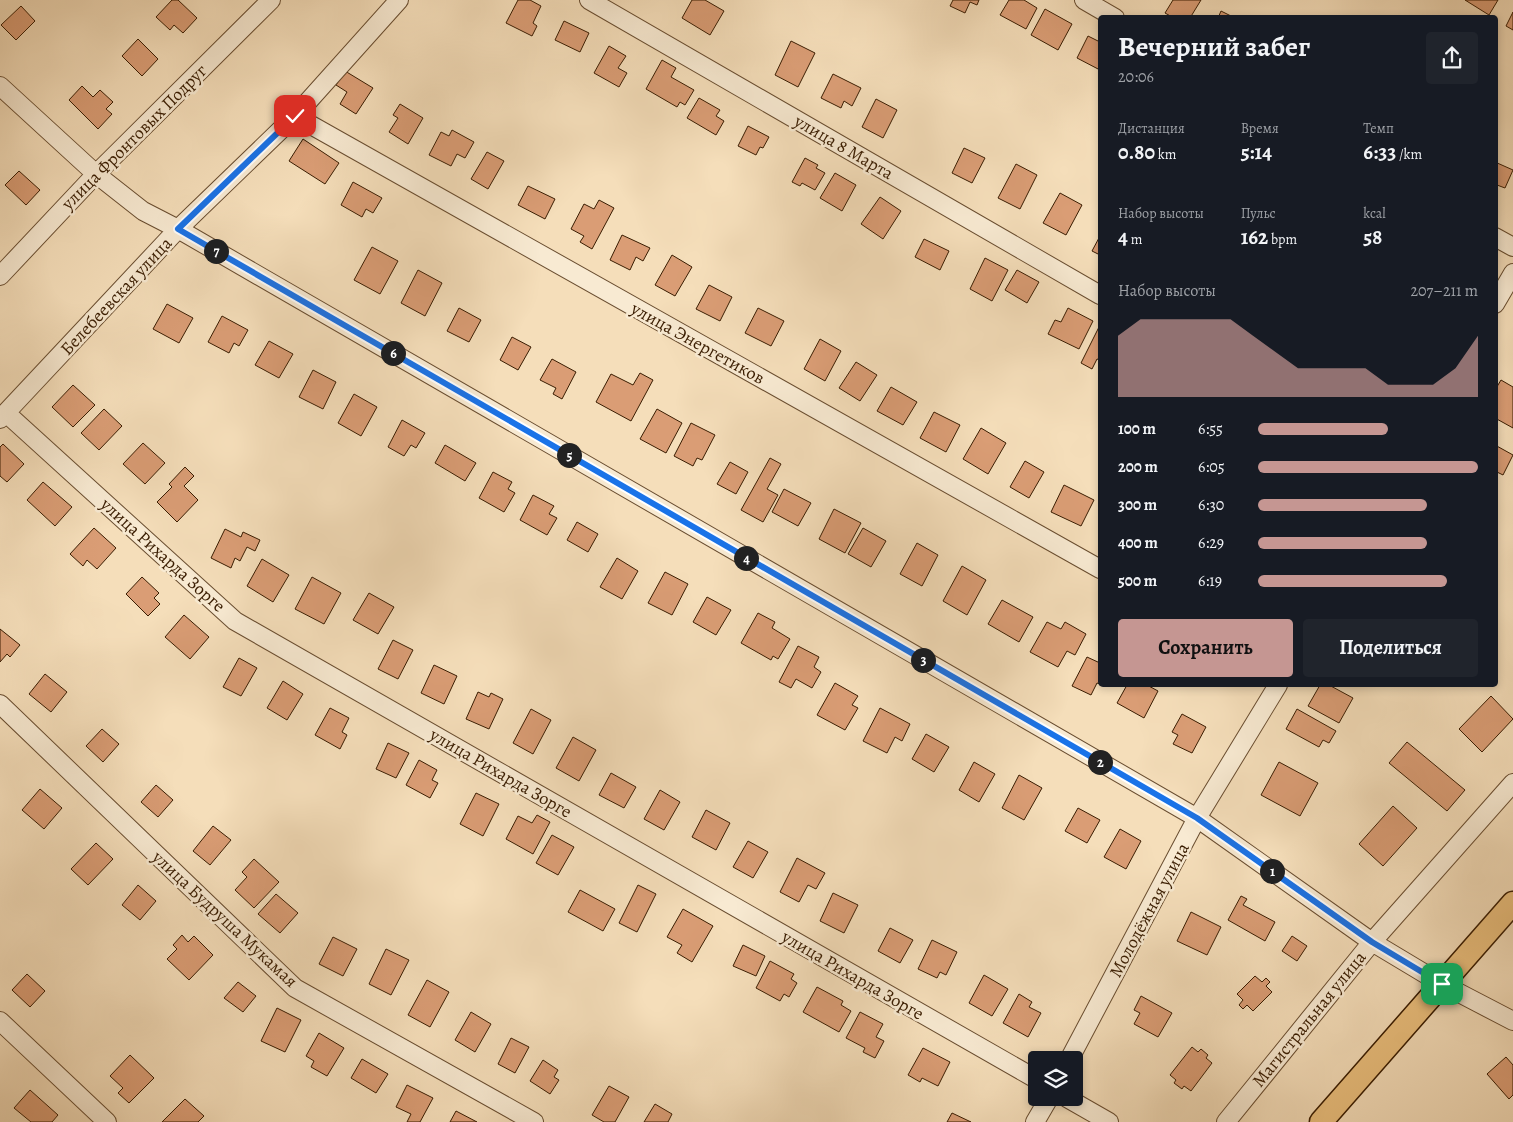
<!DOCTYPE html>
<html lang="ru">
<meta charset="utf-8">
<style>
:root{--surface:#171b24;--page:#20242c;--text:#f1f3f6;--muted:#9ea1a6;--accent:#c59692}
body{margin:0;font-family:Alegreya,serif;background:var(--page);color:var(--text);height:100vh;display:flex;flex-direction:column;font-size:19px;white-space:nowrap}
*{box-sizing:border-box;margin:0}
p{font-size:16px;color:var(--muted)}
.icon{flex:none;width:28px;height:28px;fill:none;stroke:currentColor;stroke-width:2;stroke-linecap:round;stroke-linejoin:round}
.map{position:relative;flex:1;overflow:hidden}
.side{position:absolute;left:1098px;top:15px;width:400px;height:672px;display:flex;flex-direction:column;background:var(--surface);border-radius:5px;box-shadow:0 2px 8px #0003}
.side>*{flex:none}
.tools{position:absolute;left:1028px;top:1051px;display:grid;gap:10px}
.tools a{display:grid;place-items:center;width:55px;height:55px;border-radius:5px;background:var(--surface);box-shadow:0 2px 8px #0003;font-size:25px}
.pin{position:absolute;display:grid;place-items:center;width:42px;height:42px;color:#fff;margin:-21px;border-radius:10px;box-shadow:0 2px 8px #0006}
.km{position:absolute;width:25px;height:25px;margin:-12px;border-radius:50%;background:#222;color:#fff;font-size:14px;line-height:25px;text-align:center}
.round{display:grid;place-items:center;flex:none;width:52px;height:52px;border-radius:5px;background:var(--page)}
.overview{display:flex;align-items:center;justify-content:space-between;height:85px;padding:0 20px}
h1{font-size:28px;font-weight:700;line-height:38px}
.figures{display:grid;grid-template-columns:repeat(3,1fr);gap:8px;height:85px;padding:5px 20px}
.figures div{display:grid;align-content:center}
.figures b{font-size:21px;font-weight:700}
.figures small{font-size:14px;font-weight:400}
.figures p{font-size:14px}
.chart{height:140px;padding:10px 20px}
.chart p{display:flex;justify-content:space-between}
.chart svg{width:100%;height:90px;margin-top:5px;fill:var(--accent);opacity:.7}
.primary-button{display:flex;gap:10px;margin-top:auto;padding:10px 20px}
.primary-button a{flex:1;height:58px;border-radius:5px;background:var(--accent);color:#111;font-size:20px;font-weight:700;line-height:58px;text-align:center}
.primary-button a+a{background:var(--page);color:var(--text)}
ul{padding:0 20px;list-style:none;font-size:16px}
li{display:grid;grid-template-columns:80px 60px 1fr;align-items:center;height:38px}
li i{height:12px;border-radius:6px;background:var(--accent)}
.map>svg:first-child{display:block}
.building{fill:#da9d75;stroke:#3a1d02}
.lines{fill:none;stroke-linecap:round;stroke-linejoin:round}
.minor-casing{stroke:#694d30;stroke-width:20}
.major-casing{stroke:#3a1d02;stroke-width:25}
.minor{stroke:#f8ead2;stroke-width:18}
.major{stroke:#eabf7d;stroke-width:22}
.route-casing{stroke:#fff;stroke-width:10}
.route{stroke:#1a73e8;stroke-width:6}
.labels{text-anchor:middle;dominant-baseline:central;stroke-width:5;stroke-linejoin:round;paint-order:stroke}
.street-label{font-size:18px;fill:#3a1d02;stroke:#f8ead2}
</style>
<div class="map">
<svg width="1513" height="1122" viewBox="0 0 1513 1122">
<rect width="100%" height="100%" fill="#f5deba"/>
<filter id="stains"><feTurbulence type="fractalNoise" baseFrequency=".004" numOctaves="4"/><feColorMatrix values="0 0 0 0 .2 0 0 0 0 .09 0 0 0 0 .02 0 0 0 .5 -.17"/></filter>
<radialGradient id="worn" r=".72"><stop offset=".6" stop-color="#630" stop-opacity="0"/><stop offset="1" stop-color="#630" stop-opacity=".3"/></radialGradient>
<path class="building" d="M172,0H178L197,18L183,33L174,25L170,30L156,17Z
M518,0H530L541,6L533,23L537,26L532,36L506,23Z
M692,0H705L724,11L710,35L682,18Z
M953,0H979L977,5L970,2L965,13L950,6Z
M1009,0H1024L1037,8L1026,29L1000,15Z
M1173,0H1201L1190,18H1174L1165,13Z
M1465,0H1498L1489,15Z
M21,6L35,21L16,40L1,25Z
M1045,9L1072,24L1058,50L1031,35Z
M1221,11L1235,18H1218Z
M1513,12V30L1506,26Z
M564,21L589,33L580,52L555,40Z
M1088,36L1100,42V70L1077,58Z
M138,39L158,59L142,76L122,56Z
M791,41L815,53L798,87L775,75Z
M609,46L626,56L618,68L627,73L619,87L594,73Z
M662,60L676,68L671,77L694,90L685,105L680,102L677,107L646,89Z
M345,71L373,88L356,114L340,104L347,92L336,85Z
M833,74L861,88L852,106L844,101L841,108L821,98Z
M82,86L93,97L100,90L113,102L106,109L112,114L98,129L69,100Z
M699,98L720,110L716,116L724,121L716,135L687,118Z
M876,99L897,110L883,138L862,127Z
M400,104L423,118L408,144L389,132L398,118L393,115Z
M748,126L769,137L763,148L760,147L756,155L738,146Z
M452,130L474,142L465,158L457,154L451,166L429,155L441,132L449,136Z
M303,139L339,163L325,184L289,161Z
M964,148L985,158L972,183L952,173Z
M487,152L504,161L488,189L471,179Z
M805,158L818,165L816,168L825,173L815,190L802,183L800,186L792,182Z
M1495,162L1513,170L1505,188L1497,185L1495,189Z
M1016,164L1037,175L1020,209L998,198Z
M19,171L40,190L26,205L5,185Z
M835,173L856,185L842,211L820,198Z
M353,182L382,198L373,213L366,209L362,217L341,205Z
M528,186L555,199L545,219L518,205Z
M1060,193L1082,205L1066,235L1043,223Z
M880,197L901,211L883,239L861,224Z
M599,200L614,208L592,249L580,242L584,236L571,229L584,204L594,209Z
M622,235L650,248L643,261L636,257L630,270L610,260Z
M1100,236V255L1092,251Z
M924,239L949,251L940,270L915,257Z
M372,247L398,261L380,294L354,280Z
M672,255L692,267L675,296L655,285Z
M985,258L1008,270L992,301L970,289Z
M418,270L442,283L425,316L401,303Z
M1017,270L1039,282L1027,303L1005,290Z
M709,285L732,297L720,321L696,309Z
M167,304L193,318L179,343L153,329Z
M459,308L481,320L469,342L447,331Z
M758,308L784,321L771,346L745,333Z
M1068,308L1093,321L1079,349L1048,334L1055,320L1061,322Z
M222,316L248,330L239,346L234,343L229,353L208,342Z
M1100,325V360L1097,359L1092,369L1081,363Z
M512,337L531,347L518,370L500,360Z
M820,339L841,351L825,381L804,369Z
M269,341L293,354L279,378L255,365Z
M552,359L576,372L562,399L553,394L556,388L540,380Z
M856,362L877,375L860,401L839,388Z
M313,370L336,382L323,409L299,397Z
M640,373L653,380L631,421L596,402L611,374L633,385Z
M1501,380L1513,387V428L1495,418V405L1497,402L1495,401V390Z
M73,385L95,405L73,427L52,407Z
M891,387L917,402L903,425L877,411Z
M354,394L377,407L361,436L338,423Z
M104,409L122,426L99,450L81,433Z
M657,409L682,423L666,453L640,439Z
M934,412L960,425L946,452L920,438Z
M402,420L425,433L416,448L411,445L404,456L388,447Z
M691,423L715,435L702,460L697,458L693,466L674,456Z
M981,428L1006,443L988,474L963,459Z
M143,443L165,463L145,484L123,464Z
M3,444L24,464L7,482L0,476V447Z
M445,445L476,463L465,481L435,463Z
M1495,445L1513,455L1503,475L1495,471Z
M770,458L781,464L767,489L778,495L763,522L741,510Z
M1025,461L1044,472L1029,498L1010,487Z
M730,462L748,472L736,494L717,484Z
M185,467L194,476L184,486L198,500L177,522L157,502L172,487L169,484Z
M493,472L512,482L508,489L515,493L504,512L479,498Z
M43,482L72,507L55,526L27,500Z
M1064,485L1094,500L1081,526L1051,512Z
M784,489L811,503L798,526L772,512Z
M533,495L554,506L549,514L557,518L547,535L520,520Z
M834,509L861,523L845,553L819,539Z
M577,522L598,534L588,552L567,540Z
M94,528L116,548L97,569L87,560L83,566L70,554Z
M863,528L886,541L871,567L848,554Z
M225,529L241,537L243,532L260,540L255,551L247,547L240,561L235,558L231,568L211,558Z
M917,543L938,555L922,586L900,574Z
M617,558L638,571L622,599L600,587Z
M262,559L289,575L273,602L247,586Z
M962,566L986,580L967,615L943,601Z
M665,572L688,584L672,615L648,603Z
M142,577L159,593L154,598L160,604L148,616L126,594Z
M312,577L341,593L324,624L295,609Z
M369,593L394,607L378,634L353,620Z
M707,597L731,610L716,635L693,622Z
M1002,600L1033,617L1019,642L988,624Z
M758,613L775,622L772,628L790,639L778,659L773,656L771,660L741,643Z
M184,615L209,637L190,659L165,637Z
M1047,622L1061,629L1065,622L1086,634L1075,655L1067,651L1058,667L1030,652Z
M0,629L20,645L10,657L7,654L0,662Z
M393,640L413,650L398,679L378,669Z
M798,646L819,657L814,667L821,672L812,688L796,679L791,688L779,682Z
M1087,657L1100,663V684L1097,683L1091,695L1072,686Z
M239,658L257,668L241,696L223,687Z
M434,665L457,676L444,704L421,693Z
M45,674L67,692L51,712L29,694Z
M283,681L303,694L287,720L267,708Z
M835,683L858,696L852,705L858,708L845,730L817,715Z
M1127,685H1147L1158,691L1144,718L1117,703Z
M1320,685H1329L1353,698L1339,723L1308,706Z
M478,692L489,697L491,693L503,699L489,729L466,719Z
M1491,696L1513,719L1482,752L1459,729Z
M330,708L349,718L342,732L347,735L340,749L315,735Z
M880,708L910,724L902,741L895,737L887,753L863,741Z
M531,709L551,720L533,754L513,743Z
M1297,709L1336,731L1329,743L1323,740L1319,747L1286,729Z
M1182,714L1206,727L1192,753L1173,744L1178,735L1172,732Z
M102,729L119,744L103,762L86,746Z
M926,734L949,747L934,772L912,759Z
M573,737L596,750L579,781L556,768Z
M1407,742L1465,790L1447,811L1389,763Z
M388,743L409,753L396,778L376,769Z
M419,760L437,770L432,780L438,783L430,798L406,785Z
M974,762L995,774L979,802L959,790Z
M1279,762L1318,783L1300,816L1261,795Z
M611,773L636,787L624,808L599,795Z
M1019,775L1042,788L1024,820L1002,808Z
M156,785L173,800L158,817L141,802Z
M40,789L62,808L44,829L22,810Z
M660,790L680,802L664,830L644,819Z
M476,793L499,804L483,836L460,824Z
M1393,806L1417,828L1383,866L1359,844Z
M1078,808L1100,820L1087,843L1065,831Z
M706,810L730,823L716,850L692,837Z
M537,815L550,822L533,854L506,839L518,816L532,823Z
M213,826L231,840L210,865L193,851Z
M1120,829L1141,841L1126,869L1104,857Z
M552,835L574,847L558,875L536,863Z
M748,841L768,852L753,878L733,867Z
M96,843L113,859L88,885L71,869Z
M797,858L825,873L816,889L808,885L799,902L780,892Z
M254,859L279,882L254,908L235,890L247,877L242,872Z
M138,885L156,901L140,920L122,905Z
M638,885L656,894L637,932L619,923Z
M580,890L615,909L603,931L568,912Z
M833,893L858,905L844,933L820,921Z
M276,894L298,913L280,933L258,914Z
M1241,896L1247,899L1243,905L1275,922L1265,941L1228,920Z
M683,909L713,926L692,962L677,953L682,945L667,937Z
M1191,912L1221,927L1207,955L1177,941Z
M890,928L913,940L900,963L878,951Z
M182,935L188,942L194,936L213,955L189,980L167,959L177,949L173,945Z
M1292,936L1307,946L1297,961L1282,951Z
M333,937L357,949L343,976L319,964Z
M932,940L957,952L946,975L940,972L937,978L918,969Z
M743,945L765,956L756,976L733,966Z
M386,949L409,960L391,995L369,984Z
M770,961L794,974L791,979L797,983L789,997L784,994L780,1001L756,988Z
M27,974L45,991L30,1007L12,990Z
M984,975L1008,989L992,1016L969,1003Z
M1255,976L1262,982L1266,978L1270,982L1266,986L1272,992L1253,1011L1247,1005L1243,1009L1239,1005L1243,1000L1237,994Z
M427,980L449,992L430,1027L408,1015Z
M238,982L256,996L243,1012L224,998Z
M817,987L843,1001L841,1005L851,1011L839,1032L803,1012Z
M1019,994L1032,1002L1029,1007L1041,1013L1028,1037L1003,1023Z
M1141,996L1172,1013L1158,1037L1134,1024L1140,1013L1134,1010Z
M277,1008L301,1020L285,1052L261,1041Z
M471,1012L491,1024L475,1052L455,1040Z
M860,1012L883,1024L876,1037L884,1041L875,1058L863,1052L865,1048L846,1038Z
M319,1033L344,1048L327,1076L311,1067L314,1061L306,1056Z
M511,1038L529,1047L515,1073L498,1064Z
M1192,1047L1198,1052L1201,1049L1208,1055L1206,1058L1212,1063L1191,1091L1184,1086L1182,1089L1174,1083L1176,1080L1170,1075Z
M923,1048L950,1062L938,1086L922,1078L920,1082L908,1075Z
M130,1055L154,1078L129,1103L118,1093L123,1088L110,1076Z
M1506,1057L1513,1065V1095L1509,1099L1487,1074Z
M362,1059L388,1074L376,1093L351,1078Z
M543,1060L558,1070L554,1077L559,1080L550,1094L530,1081Z
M407,1085L433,1098L420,1122H407L411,1114L396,1107Z
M609,1086L629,1097L615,1122H604L592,1115Z
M30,1090L58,1115L52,1122H31L14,1108Z
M185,1099L204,1116L198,1122H162Z
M655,1104L672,1114L668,1122H644Z
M456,1111L477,1122H450Z
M952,1113L971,1122H947Z"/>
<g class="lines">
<g class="minor-casing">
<path id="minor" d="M589,0L1100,295
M1084,0L1115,18
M0,86L96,174L143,211L178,229L1197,818L1372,942L1442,984L1513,1021
M295,116L1100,569
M1495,237L1513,247
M0,276L96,174L271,0
M1495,304L1513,273
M6,413L235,621L1036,1079
M0,419L178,229L295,116L399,0
M0,704L295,988L534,1122
M0,1021L107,1122
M1069,1060L1197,818L1278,685
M1067,1098L1109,1122
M1035,1122L1049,1098
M1226,1122L1372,942L1513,783"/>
</g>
<g class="major-casing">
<path id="major" d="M1321,1122L1513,903"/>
</g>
<use href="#minor" class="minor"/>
<use href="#major" class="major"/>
</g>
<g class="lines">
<g class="route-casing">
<path id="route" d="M295,116L178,229L1197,818L1372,942L1442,984"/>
</g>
<use href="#route" class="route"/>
</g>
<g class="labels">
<g class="street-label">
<text transform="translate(134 137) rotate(-45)">улица Фронтовых Подруг</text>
<text transform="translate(844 147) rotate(30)">улица 8 Марта</text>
<text transform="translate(116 296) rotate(-47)">Белебеевская улица</text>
<text transform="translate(698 343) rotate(29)">улица Энергетиков</text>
<text transform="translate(163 555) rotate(42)">улица Рихарда Зорге</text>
<text transform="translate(501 773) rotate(30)">улица Рихарда Зорге</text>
<text transform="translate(1149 910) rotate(-62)">Молодёжная улица</text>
<text transform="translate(225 919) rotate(43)">улица Будруша Мукамая</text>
<text transform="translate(853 975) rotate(30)">улица Рихарда Зорге</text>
<text transform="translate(1309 1019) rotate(-51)">Магистральная улица</text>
</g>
</g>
<rect width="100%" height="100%" filter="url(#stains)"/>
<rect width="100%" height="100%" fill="url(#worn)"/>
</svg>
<div class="tools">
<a><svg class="icon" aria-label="layers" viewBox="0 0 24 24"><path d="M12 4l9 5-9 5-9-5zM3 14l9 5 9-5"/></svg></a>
</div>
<div class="pin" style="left:1442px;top:984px;background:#1e9e55"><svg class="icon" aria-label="arrive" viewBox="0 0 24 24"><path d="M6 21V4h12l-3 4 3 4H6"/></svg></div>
<div class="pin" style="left:295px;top:116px;background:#d93025"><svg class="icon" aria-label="check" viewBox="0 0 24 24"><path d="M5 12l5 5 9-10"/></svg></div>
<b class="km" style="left:1272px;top:871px">1</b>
<b class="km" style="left:1100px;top:762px">2</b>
<b class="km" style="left:923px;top:660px">3</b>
<b class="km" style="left:746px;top:558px">4</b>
<b class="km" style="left:569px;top:455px">5</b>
<b class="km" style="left:393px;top:353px">6</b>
<b class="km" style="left:216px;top:251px">7</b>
<section class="side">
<div class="overview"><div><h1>Вечерний забег</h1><p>20:06</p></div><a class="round"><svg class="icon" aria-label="share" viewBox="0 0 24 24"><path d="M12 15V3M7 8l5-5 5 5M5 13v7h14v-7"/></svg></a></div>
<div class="figures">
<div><p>Дистанция</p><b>0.80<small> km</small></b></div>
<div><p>Время</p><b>5:14</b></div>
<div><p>Темп</p><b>6:33<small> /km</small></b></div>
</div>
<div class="figures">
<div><p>Набор высоты</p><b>4<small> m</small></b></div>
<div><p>Пульс</p><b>162<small> bpm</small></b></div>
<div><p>kcal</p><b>58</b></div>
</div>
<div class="chart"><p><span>Набор высоты</span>207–211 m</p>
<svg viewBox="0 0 160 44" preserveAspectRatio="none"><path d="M0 44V14L10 6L20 6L30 6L40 6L50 6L60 14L70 22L80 30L90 30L100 30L110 30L120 38L130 38L140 38L150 30L160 14V44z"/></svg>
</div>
<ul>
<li><b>100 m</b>6:55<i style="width:59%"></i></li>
<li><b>200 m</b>6:05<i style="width:100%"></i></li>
<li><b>300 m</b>6:30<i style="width:77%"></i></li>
<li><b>400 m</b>6:29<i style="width:77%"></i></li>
<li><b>500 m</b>6:19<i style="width:86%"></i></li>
</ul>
<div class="primary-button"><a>Сохранить</a><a>Поделиться</a></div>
</section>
</div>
